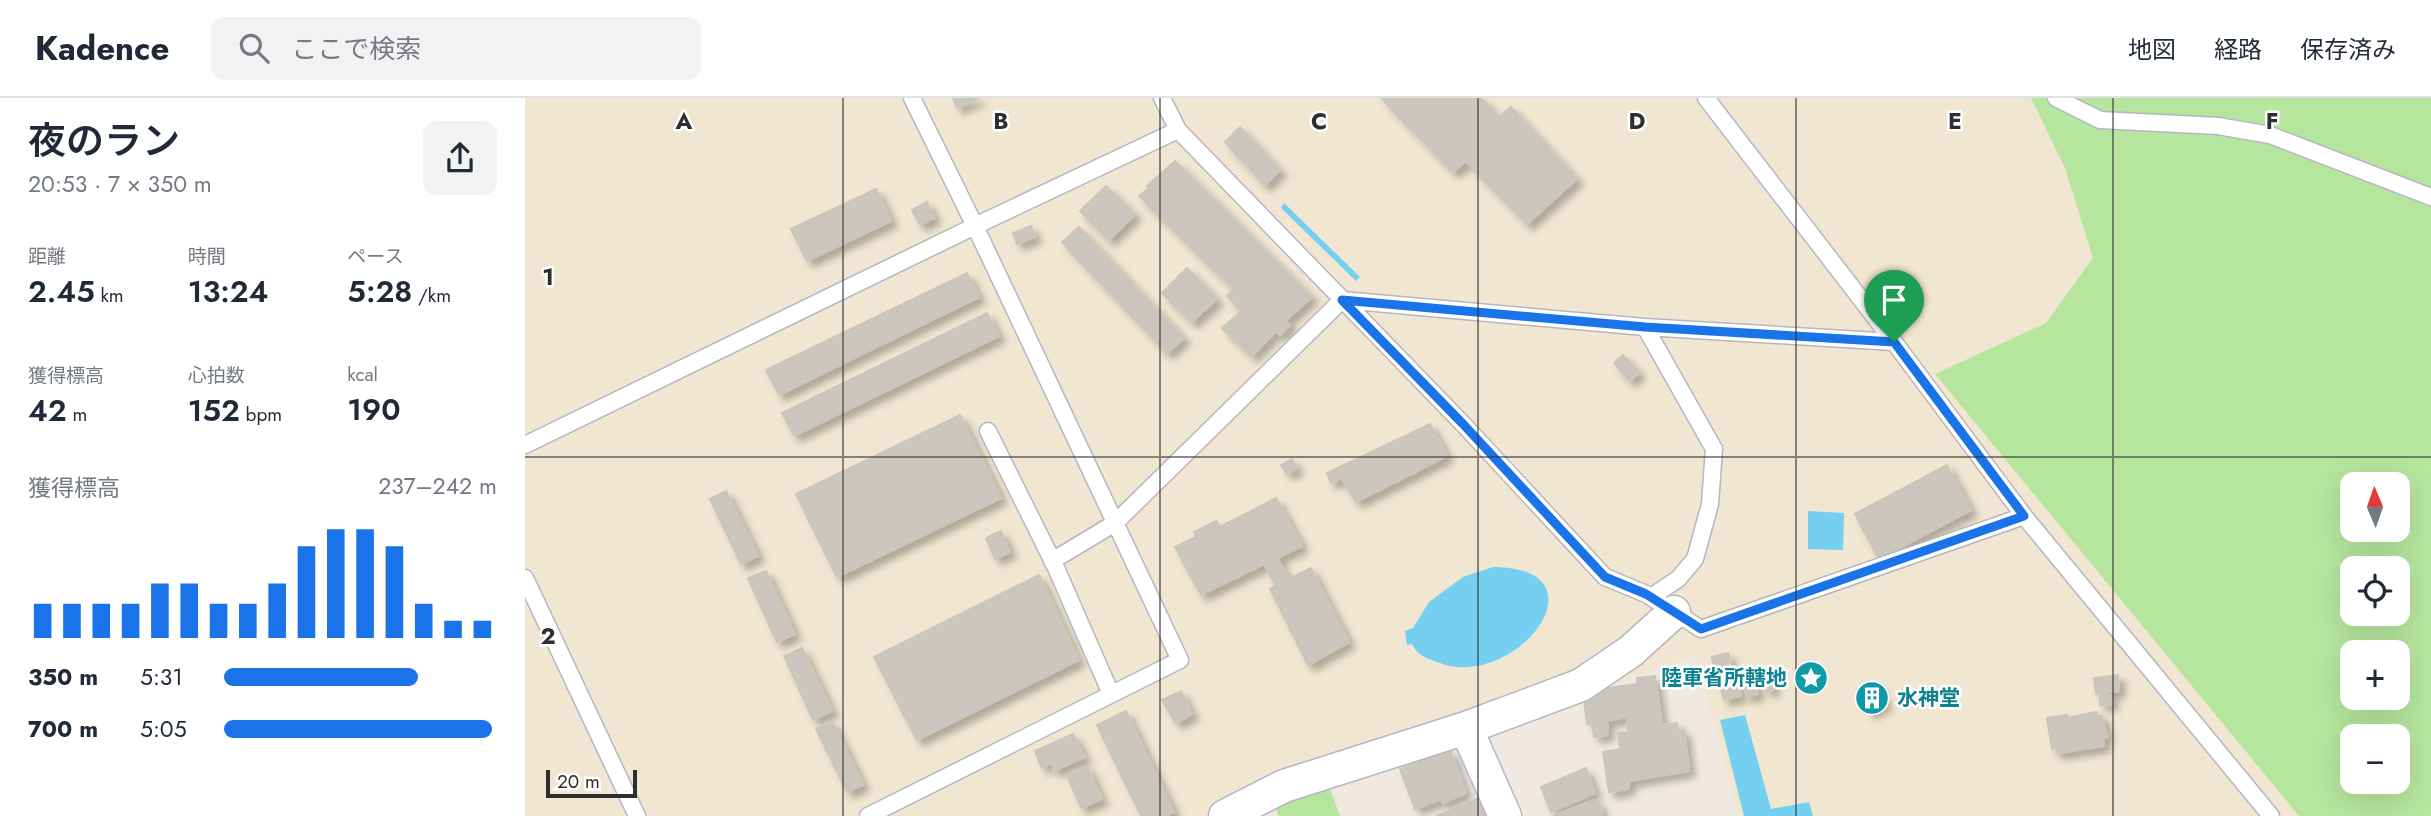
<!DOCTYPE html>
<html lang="ja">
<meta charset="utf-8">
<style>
:root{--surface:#fff;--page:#f2f2f3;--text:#1f2937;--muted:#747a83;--line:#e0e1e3;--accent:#1a73e8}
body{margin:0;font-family:Jost,"Noto Sans JP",sans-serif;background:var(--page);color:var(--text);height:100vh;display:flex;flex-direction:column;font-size:26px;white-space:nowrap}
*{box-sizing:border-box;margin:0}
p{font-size:23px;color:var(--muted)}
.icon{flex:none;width:38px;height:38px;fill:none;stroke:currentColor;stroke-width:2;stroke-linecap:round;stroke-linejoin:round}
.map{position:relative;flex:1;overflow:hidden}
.sheet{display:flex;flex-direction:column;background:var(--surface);width:525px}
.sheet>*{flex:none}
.needle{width:46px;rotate:358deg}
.buttons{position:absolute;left:1815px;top:374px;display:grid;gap:14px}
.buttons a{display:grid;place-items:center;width:70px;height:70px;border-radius:14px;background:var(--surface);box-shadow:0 7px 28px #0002;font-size:35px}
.scale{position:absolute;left:21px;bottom:18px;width:91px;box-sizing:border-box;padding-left:7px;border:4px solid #2e2e2e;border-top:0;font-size:19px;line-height:24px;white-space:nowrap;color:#2e2e2e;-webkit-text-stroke:5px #fff;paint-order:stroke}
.pin{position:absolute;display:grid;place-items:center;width:60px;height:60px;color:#fff;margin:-72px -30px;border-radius:50% 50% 50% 0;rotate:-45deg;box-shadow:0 0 7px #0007}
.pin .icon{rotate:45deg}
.round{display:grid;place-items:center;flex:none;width:74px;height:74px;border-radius:14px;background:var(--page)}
.summary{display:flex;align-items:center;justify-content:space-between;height:119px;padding:0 28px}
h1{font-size:38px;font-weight:600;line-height:52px}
.figures{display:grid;grid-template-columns:repeat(3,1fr);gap:10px;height:119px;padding:7px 28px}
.figures div{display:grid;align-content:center}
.figures b{font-size:30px;font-weight:600}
.figures small{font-size:19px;font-weight:400}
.figures p{font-size:19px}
.chart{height:196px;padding:14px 28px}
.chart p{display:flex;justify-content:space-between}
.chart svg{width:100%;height:126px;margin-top:7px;stroke:var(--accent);stroke-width:6}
ul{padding:0 28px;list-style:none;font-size:23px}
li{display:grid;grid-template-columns:112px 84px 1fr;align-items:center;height:52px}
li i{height:18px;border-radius:9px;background:var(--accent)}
header{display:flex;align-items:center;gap:42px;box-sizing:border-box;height:98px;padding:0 35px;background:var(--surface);border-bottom:2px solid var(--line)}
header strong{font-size:33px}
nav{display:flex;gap:38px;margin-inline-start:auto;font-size:24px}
.search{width:490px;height:63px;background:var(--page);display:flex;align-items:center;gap:18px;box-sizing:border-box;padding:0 24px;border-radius:14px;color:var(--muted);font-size:26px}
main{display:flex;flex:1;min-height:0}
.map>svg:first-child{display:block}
.education{fill:#f0e6d1;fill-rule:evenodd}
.green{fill:#b6e59e;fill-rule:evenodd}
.water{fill:#75cff0}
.building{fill:#cbc7bf;stroke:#cbc5ba;stroke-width:2;filter:url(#shadow)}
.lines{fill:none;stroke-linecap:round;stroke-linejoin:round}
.service-casing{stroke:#b4b7c1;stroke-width:19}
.minor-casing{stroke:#b4b7c1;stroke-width:35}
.service{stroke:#fff;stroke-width:16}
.minor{stroke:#fff;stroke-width:32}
.route-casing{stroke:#fff;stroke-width:14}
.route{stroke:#1a73e8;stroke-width:9}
.grid{fill:none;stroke:#2e2e2e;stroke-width:2;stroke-opacity:0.55}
.labels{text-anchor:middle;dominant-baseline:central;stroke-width:5;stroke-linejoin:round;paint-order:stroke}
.culture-label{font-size:21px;font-weight:bold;fill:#0d838f;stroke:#fff;text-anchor:end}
.grid-label{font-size:23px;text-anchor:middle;font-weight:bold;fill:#2e2e2e;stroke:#fff;stroke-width:5;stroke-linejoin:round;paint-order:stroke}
</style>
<header>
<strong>Kadence</strong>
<div class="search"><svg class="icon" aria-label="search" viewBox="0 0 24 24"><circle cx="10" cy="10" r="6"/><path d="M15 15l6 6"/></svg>ここで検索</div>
<nav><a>地図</a><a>経路</a><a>保存済み</a></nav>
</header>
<main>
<section class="sheet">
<div class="summary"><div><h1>夜のラン</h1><p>20:53 · 7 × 350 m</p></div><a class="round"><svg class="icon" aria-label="share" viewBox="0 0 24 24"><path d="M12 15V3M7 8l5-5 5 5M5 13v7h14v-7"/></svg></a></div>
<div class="figures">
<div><p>距離</p><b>2.45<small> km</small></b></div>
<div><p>時間</p><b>13:24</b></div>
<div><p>ペース</p><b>5:28<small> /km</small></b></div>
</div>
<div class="figures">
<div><p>獲得標高</p><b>42<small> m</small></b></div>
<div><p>心拍数</p><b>152<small> bpm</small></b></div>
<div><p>kcal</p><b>190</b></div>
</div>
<div class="chart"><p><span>獲得標高</span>237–242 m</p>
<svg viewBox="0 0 160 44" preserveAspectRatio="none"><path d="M5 44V32M15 44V32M25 44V32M35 44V32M45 44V25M55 44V25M65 44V32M75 44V32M85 44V25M95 44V12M105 44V6M115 44V6M125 44V12M135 44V32M145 44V38M155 44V38"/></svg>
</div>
<ul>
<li><b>350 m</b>5:31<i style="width:71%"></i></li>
<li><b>700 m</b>5:05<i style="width:98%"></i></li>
</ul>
</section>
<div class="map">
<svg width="1906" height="718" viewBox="0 0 1906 718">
<defs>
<filter id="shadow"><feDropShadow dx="6" dy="6" stdDeviation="3.5" flood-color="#0004"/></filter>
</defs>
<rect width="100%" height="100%" fill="#efe9e1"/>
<path class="education" d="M0,0H1906V718H1214L1171,557L714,718H0ZM1827,387H1872V432H1827ZM1827,471H1872V516H1827ZM1827,555H1872V600H1827ZM1827,639H1872V684H1827Z"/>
<path class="green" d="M1506,0H1906V718H1774L1410,276L1521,225L1568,160L1540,70ZM1827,387H1872V432H1827ZM1827,471H1872V516H1827ZM1827,555H1872V600H1827ZM1827,639H1872V684H1827Z
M801,680L815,718H753L750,704Z"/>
<path class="water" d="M759,105L835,179L831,183L756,110Z
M1283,413L1319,415L1318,452L1283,451Z
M968,469C1087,470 989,596 912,564C901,560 892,557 887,546L882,547L880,533L888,530L904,504L938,479Z
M1220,617L1246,711L1284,704L1288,718H1219L1195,622Z"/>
<path class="building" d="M428,0H455L432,10Z
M856,0H956L974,19L986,9L1052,81L1002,126L941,63L928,74Z
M715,29L755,72L740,87L700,44Z
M650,63L787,199L760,223L765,227L755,237L751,233L727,258L697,230L717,213L702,198L709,191L614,98L624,90L622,88Z
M581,88L610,116L584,142L555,113Z
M351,91L366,123L282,163L266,131Z
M402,104L409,120L395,127L387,112Z
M506,128L510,139L492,146L488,135Z
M554,129L659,240L642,255L537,144Z
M662,170L692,201L667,224L637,195Z
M442,175L454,199L254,297L241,272Z
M462,215L474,238L269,338L257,315Z
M1098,257L1114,275L1105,283L1089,265Z
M435,317L476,400L312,479L271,396Z
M905,326L922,358L831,404L816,380L806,385L802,375Z
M767,361L772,370L762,376L756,367Z
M1422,367L1446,412L1354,461L1330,416Z
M201,393L233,458L216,466L185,401Z
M751,400L777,448L752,460L764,481L786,470L824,544L783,567L745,491L751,488L739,466L676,497L650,449L671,439L669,434L691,423L695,429Z
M476,433L485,454L470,461L461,440Z
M241,473L270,536L252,544L223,480Z
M514,477L554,562L392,642L349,559Z
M277,550L307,613L288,622L259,558Z
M1203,555L1207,571L1190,575L1187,559Z
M1245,576L1249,591L1241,593L1237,578Z
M1593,577L1594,593L1571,596L1569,580Z
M1130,578L1137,627L1152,625L1153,633L1159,632L1164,673L1104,683V691L1084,694L1078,654L1095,651L1093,635L1103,634L1102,619L1082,623L1083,637L1069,639L1067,624L1062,626L1059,600L1085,590L1112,586V580Z
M1211,580L1216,598L1199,602L1194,584Z
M1229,580L1233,596L1222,599L1218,583Z
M1351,585L1361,606L1344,615L1334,594Z
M656,593L667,616L651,625L637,602Z
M1586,597L1587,606L1575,607V598Z
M601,613L649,714L640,718H616L572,627Z
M1571,614L1572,618H1577L1582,639L1578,640L1579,648L1533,655L1532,649L1527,651L1522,620L1542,617V620Z
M307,623L338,687L322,694L291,631Z
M548,636L560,659L529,673L526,665L517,670L510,653Z
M925,652L941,695L918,705L916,701L890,711L875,671Z
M562,668L577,701L556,710L542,677Z
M1061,670L1070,695L1026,714L1016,689Z
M954,700L961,718H911Z
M1067,703V705L1073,703L1078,718H1028Z"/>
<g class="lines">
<g class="service-casing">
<path id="service" d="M637,0L653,32L938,326L1080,479L1121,496L1176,531L1499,418
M1181,0L1369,244L1499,418L1746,718
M1531,0L1575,22L1693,28L1745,37L1906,99
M1120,229L1189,351L1185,406L1170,461L1153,481L1126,499
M463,333L532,472L586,596
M0,347L450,128L653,32
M527,463L590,425L817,202L1120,229L1369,244
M0,480L112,718
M343,718L655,562L450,128L387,0"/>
</g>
<g class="minor-casing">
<path id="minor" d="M941,630L980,718
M700,718L759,688L941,630L1056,587L1106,553L1149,514"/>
</g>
<use href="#service" class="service"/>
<use href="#minor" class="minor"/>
</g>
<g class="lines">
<g class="route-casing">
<path id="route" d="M817,202L1120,229L1369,244L1499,418L1176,531L1121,496L1080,479L938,326Z"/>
</g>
<use href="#route" class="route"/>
</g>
<path class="grid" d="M318,0V718M635,0V718M953,0V718M1271,0V718M1588,0V718M0,359H1906"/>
<defs>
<g id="sight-disc" transform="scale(1.75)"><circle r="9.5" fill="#0f9aa8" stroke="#fff"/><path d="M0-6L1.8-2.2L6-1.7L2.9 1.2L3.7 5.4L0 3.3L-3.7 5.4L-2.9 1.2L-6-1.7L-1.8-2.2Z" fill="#fff"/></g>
<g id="building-disc" transform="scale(1.75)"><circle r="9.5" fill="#0f9aa8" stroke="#fff"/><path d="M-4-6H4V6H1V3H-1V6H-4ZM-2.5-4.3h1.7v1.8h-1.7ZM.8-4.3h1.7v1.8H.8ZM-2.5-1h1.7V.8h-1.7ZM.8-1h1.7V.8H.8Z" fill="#fff"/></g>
</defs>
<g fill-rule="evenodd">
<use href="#sight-disc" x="1286" y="580"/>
<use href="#building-disc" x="1347" y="600"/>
</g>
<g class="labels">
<g class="culture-label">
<text x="1262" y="580">陸軍省所轄地</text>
<text x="1372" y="600" text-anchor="start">水神堂</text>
</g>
</g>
<g class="grid-label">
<text x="159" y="31">A</text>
<text x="476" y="31">B</text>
<text x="794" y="31">C</text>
<text x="1112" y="31">D</text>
<text x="1430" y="31">E</text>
<text x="1747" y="31">F</text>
<text x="23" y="187">1</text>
<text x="23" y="546">2</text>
</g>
</svg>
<div class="buttons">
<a><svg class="needle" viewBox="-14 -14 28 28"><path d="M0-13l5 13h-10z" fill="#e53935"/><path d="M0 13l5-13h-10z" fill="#747a83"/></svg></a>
<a><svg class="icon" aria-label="locate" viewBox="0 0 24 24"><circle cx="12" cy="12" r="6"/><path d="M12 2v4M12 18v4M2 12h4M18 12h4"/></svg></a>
<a>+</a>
<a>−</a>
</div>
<div class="scale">20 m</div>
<div class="pin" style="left:1369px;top:244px;background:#1e9e55"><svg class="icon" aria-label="arrive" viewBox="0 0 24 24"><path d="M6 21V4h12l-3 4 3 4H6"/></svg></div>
</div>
</main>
